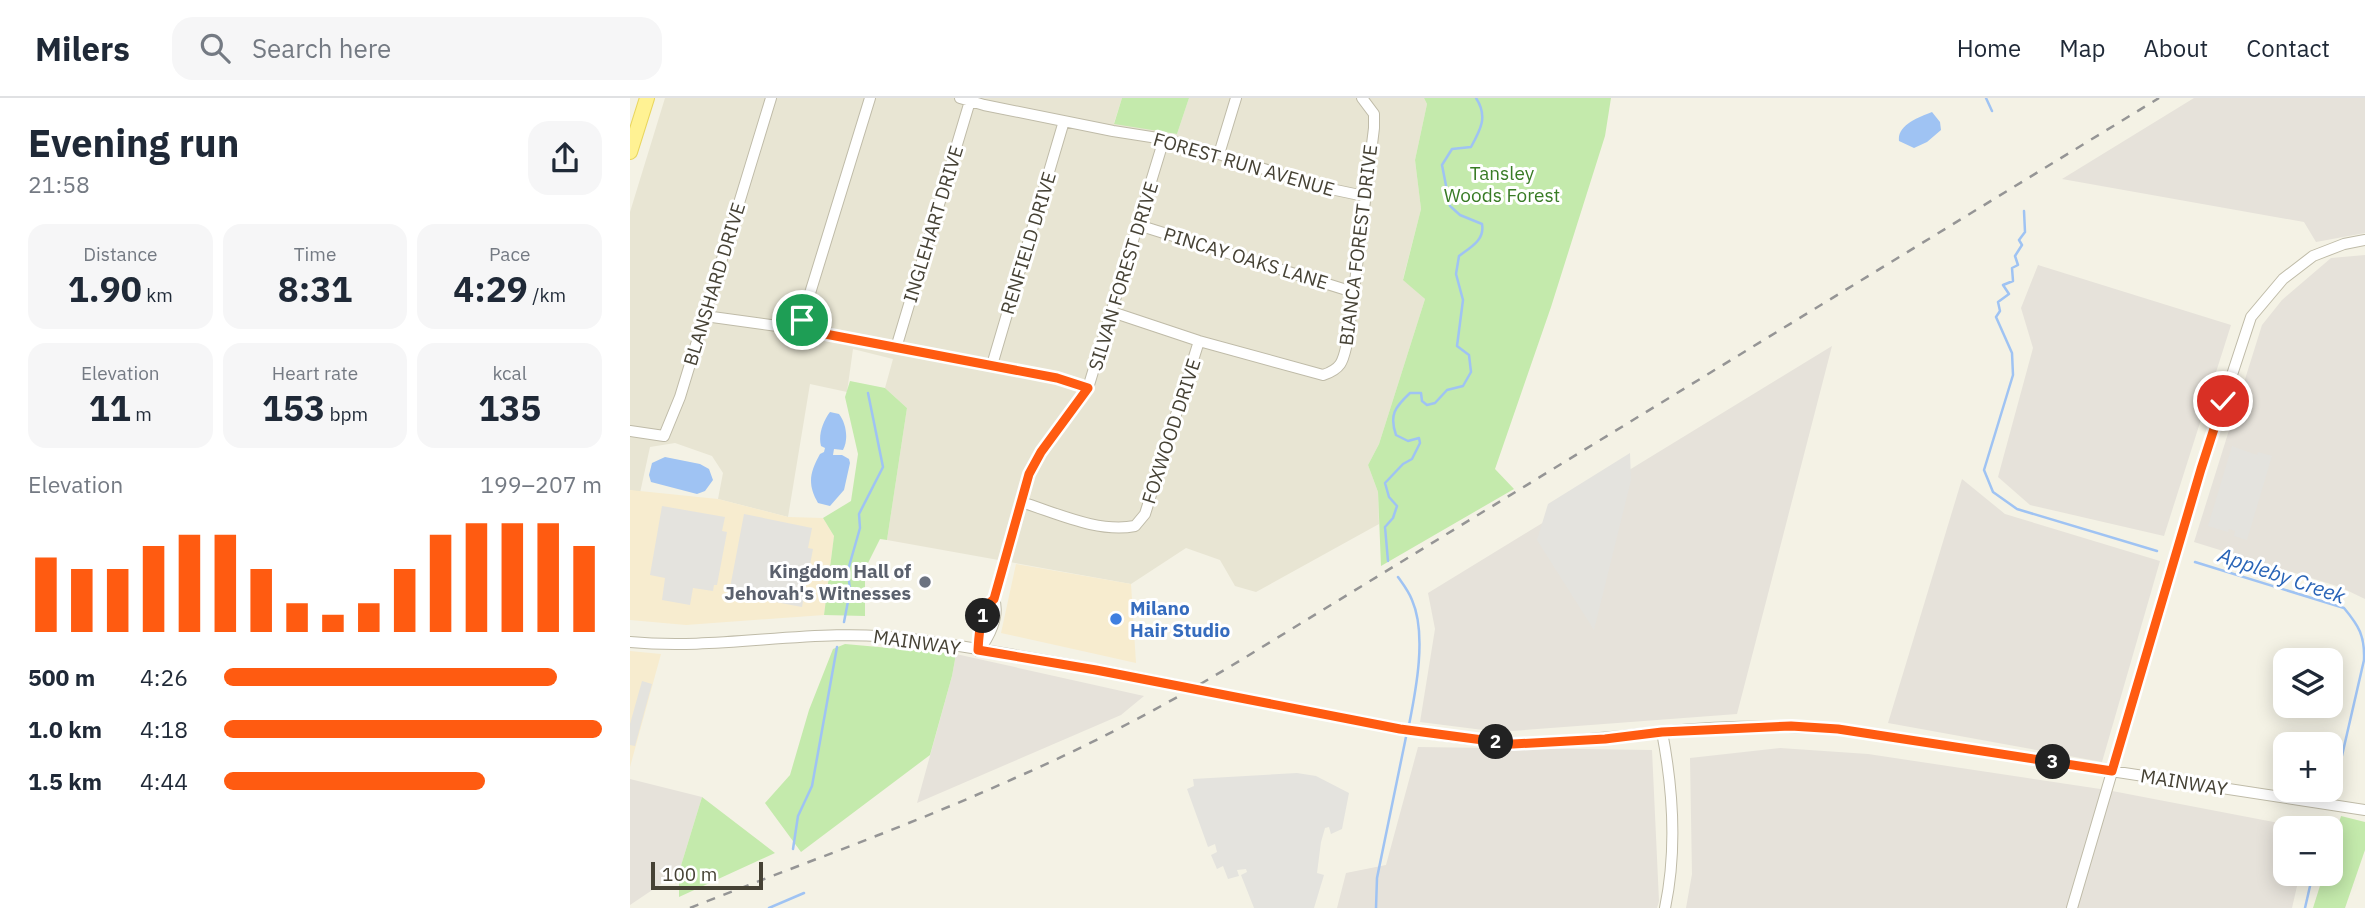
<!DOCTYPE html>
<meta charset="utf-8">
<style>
:root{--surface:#fff;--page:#f6f6f7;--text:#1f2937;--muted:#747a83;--line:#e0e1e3;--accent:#ff5b11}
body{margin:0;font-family:"IBM Plex Sans",sans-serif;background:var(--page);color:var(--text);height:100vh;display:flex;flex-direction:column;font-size:26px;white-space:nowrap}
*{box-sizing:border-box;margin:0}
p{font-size:23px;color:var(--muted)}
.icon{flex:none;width:38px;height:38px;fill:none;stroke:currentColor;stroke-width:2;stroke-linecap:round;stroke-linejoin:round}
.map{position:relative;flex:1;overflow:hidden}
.sheet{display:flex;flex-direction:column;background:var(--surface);width:630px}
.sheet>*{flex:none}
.buttons{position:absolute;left:1643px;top:550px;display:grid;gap:14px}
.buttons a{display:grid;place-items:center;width:70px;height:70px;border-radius:14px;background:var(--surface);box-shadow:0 4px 18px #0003;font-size:35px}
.scale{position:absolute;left:21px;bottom:18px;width:112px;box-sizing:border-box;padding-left:7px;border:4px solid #464235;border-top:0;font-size:19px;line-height:24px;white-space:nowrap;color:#464235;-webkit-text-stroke:5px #fff;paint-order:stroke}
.pin{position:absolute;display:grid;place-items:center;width:60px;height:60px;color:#fff;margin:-30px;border:4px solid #fff;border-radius:50%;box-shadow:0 2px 7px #0007}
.km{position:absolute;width:35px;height:35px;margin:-18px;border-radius:50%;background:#222;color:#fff;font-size:19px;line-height:35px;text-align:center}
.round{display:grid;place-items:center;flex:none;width:74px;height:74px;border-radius:21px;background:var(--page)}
.summary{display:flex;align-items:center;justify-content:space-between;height:119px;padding:0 28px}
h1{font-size:38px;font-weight:800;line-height:52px}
.stats{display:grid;grid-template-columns:repeat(3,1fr);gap:10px;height:119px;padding:7px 28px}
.stats div{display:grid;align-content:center;border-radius:18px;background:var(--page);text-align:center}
.stats b{font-size:35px;font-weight:800}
.stats small{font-size:19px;font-weight:400}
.stats p{font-size:19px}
.chart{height:196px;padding:14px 28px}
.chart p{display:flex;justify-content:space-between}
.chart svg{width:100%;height:126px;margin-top:7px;stroke:var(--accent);stroke-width:6}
ul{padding:0 28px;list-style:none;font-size:23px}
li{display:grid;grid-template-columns:112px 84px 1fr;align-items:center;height:52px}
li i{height:18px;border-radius:9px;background:var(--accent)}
header{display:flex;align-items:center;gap:42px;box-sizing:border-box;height:98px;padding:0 35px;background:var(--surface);border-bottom:2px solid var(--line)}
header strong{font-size:33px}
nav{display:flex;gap:38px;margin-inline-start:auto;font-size:24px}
.search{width:490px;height:63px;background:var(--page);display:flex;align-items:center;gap:18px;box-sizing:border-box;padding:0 24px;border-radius:21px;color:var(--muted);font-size:26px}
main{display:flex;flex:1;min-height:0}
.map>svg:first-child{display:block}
.residential{fill:#e8e5d3}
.commercial{fill:#f7eccf}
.industrial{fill:#e6e2da}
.green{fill:#c4eaac}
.parking{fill:#e4e3de}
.water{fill:#9fc3f3}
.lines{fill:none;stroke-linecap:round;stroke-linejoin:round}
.stream{stroke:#9fc3f3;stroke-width:2.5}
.minor-casing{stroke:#bfbba8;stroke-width:12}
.major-casing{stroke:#e9d65e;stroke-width:16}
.minor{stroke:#fff;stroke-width:10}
.major{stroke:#fff293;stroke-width:14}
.rail{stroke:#959595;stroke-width:2.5;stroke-dasharray:9 9;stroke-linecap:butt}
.route-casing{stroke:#fff;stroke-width:14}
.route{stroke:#ff5b11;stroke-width:9}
.worship-dot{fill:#6b7280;stroke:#fff;stroke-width:2.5}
.shop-dot{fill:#3f7fe0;stroke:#fff;stroke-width:2.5}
.labels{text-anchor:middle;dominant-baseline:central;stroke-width:6;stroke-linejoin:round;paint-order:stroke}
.street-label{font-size:19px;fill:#464235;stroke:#fff}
.park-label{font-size:19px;fill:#387b25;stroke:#fff}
.worship-label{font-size:19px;font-weight:bold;fill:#5b616d;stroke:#fff;text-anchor:end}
.shop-label{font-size:19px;font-weight:bold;fill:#366cbe;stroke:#fff;text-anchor:start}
.water-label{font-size:21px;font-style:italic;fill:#2964b7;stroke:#fff}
</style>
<header>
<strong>Milers</strong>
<div class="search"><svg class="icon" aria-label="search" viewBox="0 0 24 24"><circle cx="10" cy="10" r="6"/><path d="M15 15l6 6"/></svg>Search here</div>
<nav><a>Home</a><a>Map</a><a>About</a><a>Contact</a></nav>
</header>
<main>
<section class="sheet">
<div class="summary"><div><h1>Evening run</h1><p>21:58</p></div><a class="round"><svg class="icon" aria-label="share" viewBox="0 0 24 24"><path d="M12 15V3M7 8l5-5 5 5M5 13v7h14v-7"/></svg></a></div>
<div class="stats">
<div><p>Distance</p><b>1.90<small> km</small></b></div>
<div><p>Time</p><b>8:31</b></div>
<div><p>Pace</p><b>4:29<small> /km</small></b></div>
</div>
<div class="stats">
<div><p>Elevation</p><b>11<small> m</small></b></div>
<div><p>Heart rate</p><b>153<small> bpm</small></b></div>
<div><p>kcal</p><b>135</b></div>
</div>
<div class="chart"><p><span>Elevation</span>199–207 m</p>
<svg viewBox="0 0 160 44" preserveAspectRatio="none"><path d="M5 44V18M15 44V22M25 44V22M35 44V14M45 44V10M55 44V10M65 44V22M75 44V34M85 44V38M95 44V34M105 44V22M115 44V10M125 44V6M135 44V6M145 44V6M155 44V14"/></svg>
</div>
<ul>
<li><b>500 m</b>4:26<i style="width:88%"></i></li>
<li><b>1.0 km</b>4:18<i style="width:100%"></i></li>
<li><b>1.5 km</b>4:44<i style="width:69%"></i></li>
</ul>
</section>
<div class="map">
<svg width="1735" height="810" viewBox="0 0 1735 810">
<rect width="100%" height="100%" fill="#f4f2e5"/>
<path class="residential" d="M35,0H492L484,25L547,36L559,0H794L797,6L785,62L791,111L773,181L795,201L749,346L738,367L748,394L749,426L626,494L605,488L590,462L556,450L501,486L257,442L277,310L255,290L263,261L223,251L217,294L180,286L158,419L88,401L93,375L82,358L45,345L20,349L10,395L0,392V114Z"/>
<path class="commercial" d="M0,392L88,401L158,419L193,420L204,438L194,517L56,527L0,522Z
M386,466L501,486L506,565L371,535Z
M0,553L31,556L0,669Z"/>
<path class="industrial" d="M1564,0H1735V135L1686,144L1674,124L1432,81Z
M1735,157V501L1710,489L1564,444L1632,227L1652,202L1701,160Z
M1408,167L1601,227L1534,438L1400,407L1368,379L1403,250L1391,210Z
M1202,248L1107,616L869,634L790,624L805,531L798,495Z
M1332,381L1375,416L1530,463L1472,664L1258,625Z
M326,556L514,598L491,617L287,705L322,578Z
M788,649L1022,652L1029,803L1027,810H707L716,775L756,767Z
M1150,650L1238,656L1477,692L1675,730H1656V775H1670L1662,810H1056L1062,776L1060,660Z
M0,681L72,699L49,774L0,807Z"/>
<path class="green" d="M492,0H559L547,36L484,26Z
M794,0H981L975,38L921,209L865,371L884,391L751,468L748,394L738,367L749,346L795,201L773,182L791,111L785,62L797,6Z
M220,283L255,290L277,310L257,442L250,441L235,471V518L194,517L204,438L193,420L221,403L228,356L215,299Z
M215,546L326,556L322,578L300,657L171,754L135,705L160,677L179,612L203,551Z
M72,699L145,755L49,799V774Z
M1711,718L1735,724V752L1715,810H1683L1694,775H1701V751Z"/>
<path class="parking" d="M1602,348L1627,357L1628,354L1642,358L1617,442L1604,438L1605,433L1599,431L1598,434L1578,428Z
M1000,355L1001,382L964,532L907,442L918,406Z
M32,408L95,419L92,433L97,434L87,487H84L83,493L63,490L60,507L32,502L35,480L20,477Z
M114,416L182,430L178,450L183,451L172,509L103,496L104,491L100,490Z
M12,583L22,586L5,648L0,647V626Z
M667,675L686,678L719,695L712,731L701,736L699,729L695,730L691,744L687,775L694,777L684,810H624L611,777L617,774L616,771L607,772L609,778L598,781L593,768L587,771L581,757L587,754L585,746L578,749L557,691L564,688L563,681Z"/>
<path class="water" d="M1302,14L1310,24L1311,32L1297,44L1284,50L1269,43C1267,27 1289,19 1302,14Z
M200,314L209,316C216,325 219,341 213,352L204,351L203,357H212L219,361L220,365L214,392L200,408L188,405C177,386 180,374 190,356L194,354L195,350L191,348C188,337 193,323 200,314Z
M35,359L70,366L79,371L83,382L75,393L67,396L21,384L19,377L22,365Z"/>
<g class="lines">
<path class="stream" d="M1356,0L1362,13
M1394,113L1395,134L1389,142L1392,147L1385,158L1388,167L1382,170L1383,183L1373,187L1379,196L1368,204L1370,213L1366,219L1382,255L1383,277L1354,372L1363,394L1387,411L1527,453
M758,463L755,429L763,420L767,408L759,399L755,385L773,366L782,361L790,345L789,340L778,343L766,337C759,317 765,309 780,295H791L792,303L797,307L805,305L817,292L833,288L841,274L839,257L827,248L833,202L826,176L829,158C841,149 855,142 852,126L830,117L820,108L812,67L822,51L841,49C851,31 858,18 846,0
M1565,464L1714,510C1729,528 1735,538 1734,562L1705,688
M768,479C773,486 779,494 782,502C797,536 786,592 779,627
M214,524L220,493L218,472L230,430L229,416L253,369L238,295
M1694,730L1695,724
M163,751L168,718L182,688L207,549
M139,810L174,795
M746,810L747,780L777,634
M1675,810L1683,775"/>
<g class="minor-casing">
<path id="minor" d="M330,0L354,7L483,33L534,41L589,56L682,87L734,98
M589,56L606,0
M508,127L723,194
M482,214L569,243L693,277C714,270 713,261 718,241L744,30V16L732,0
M75,218L169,231L427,280L458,290
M169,231L240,0
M266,250L340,3
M362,267L434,23
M0,333L34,338L50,299L141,0
M391,404C427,415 467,435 505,428L515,416L569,243
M0,544C94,553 187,528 281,541C398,557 515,581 631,604C713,620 795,638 878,645C892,647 907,645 921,644C958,642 994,638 1031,634C1090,628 1149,627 1208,631L1735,712
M348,553C359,540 370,518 364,501L399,376L411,354L458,290L534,41
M348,553C349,536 350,511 364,501
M1032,634C1043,691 1047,753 1035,810
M1442,810L1571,371L1621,219L1653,181L1683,158L1714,146L1735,142"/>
</g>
<g class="major-casing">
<path id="major" d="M0,54L17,0"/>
</g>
<use href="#minor" class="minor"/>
<use href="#major" class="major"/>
<path class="rail" d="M60,810C168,767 279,728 385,680C463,646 538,606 611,562L1529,0"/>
</g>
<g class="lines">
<g class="route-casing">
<path id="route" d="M172,222L169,231L427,280L458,290L411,354L399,376L364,501C350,511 349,536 348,552L466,572L770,631L883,646L975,641L1032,634L1161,628L1208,631L1482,673L1571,371L1593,303"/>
</g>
<use href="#route" class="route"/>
</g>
<circle class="worship-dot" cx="295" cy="484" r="7"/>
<circle class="shop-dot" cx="486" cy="521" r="7"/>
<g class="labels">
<g class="street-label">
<text transform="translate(614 66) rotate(16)">FOREST RUN AVENUE</text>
<text transform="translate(303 126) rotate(-73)">INGLEHART DRIVE</text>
<text transform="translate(398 145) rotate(-73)">RENFIELD DRIVE</text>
<text transform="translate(728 147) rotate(-83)">BIANCA FOREST DRIVE</text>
<text transform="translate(616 160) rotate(17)">PINCAY OAKS LANE</text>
<text transform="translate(493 178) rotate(-73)">SILVAN FOREST DRIVE</text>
<text transform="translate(84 186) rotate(-73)">BLANSHARD DRIVE</text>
<text transform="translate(541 333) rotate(-72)">FOXWOOD DRIVE</text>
<text transform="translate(287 544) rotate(8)">MAINWAY</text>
<text transform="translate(1554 684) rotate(9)">MAINWAY</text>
</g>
<g class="park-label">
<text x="872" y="75">Tansley<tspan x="872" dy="22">Woods Forest</tspan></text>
</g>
<g class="worship-label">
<text x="281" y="473">Kingdom Hall of<tspan x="281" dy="22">Jehovah's Witnesses</tspan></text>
</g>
<g class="shop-label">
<text x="500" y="510">Milano<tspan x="500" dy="22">Hair Studio</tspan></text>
</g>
<g class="water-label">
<text transform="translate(1652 477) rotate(19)">Appleby Creek</text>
</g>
</g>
</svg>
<div class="buttons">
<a><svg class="icon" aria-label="layers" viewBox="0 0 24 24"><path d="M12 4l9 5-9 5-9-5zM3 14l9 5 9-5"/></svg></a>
<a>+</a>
<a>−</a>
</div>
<div class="scale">100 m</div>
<div class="pin" style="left:172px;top:222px;background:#1e9e55"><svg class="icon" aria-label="arrive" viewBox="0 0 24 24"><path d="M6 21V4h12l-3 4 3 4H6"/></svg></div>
<div class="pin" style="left:1593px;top:303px;background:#d93025"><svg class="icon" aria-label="check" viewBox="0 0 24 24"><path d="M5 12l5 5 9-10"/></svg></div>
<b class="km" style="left:353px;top:518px">1</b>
<b class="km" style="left:866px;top:644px">2</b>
<b class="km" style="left:1423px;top:664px">3</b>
</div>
</main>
